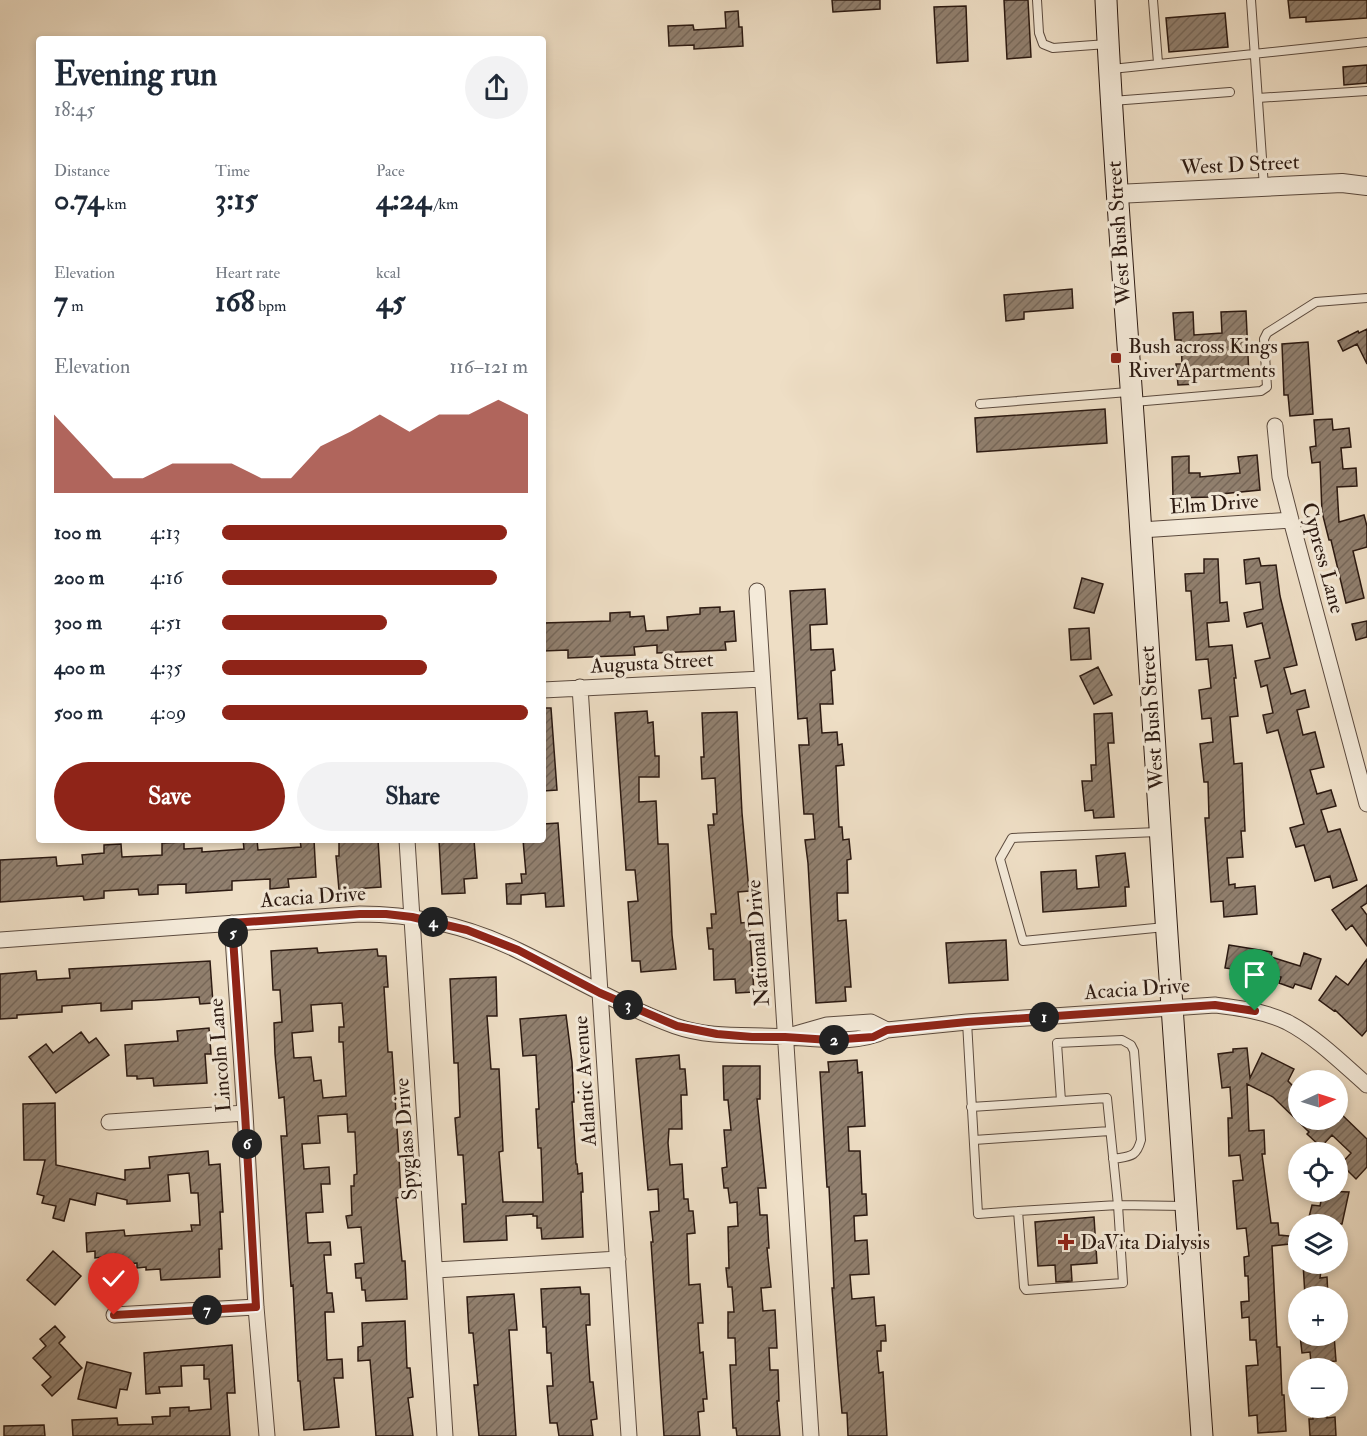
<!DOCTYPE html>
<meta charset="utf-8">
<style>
:root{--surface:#fff;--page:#f2f2f3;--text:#1f2937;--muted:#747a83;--accent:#8f2418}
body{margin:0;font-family:"IM FELL Double Pica",serif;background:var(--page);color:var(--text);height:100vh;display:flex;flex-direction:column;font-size:22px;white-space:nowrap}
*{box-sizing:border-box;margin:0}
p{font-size:20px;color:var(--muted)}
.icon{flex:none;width:33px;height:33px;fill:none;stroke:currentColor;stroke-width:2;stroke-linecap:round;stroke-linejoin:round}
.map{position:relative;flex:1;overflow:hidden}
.panel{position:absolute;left:36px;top:36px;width:510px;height:807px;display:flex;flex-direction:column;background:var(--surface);border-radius:6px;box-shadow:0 3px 9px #0003}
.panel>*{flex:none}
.needle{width:39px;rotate:86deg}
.controls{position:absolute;left:1288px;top:1070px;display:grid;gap:12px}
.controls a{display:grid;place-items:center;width:60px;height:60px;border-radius:50%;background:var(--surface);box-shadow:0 3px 9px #0003;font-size:30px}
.pin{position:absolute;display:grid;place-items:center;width:51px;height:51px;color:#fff;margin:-62px -26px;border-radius:50% 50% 50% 0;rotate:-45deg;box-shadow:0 0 6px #0007}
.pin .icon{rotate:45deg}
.km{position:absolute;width:30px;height:30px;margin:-15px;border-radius:50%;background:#222;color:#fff;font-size:16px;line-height:30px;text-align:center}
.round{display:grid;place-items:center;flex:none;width:63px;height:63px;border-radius:32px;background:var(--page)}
.headline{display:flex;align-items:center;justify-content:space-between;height:102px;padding:0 18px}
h1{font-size:33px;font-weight:700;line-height:45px}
.figures{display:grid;grid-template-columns:repeat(3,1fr);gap:9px;height:102px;padding:6px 18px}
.figures div{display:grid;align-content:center}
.figures b{font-size:30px;font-weight:700}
.figures small{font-size:16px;font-weight:400}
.figures p{font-size:16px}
.chart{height:168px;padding:12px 18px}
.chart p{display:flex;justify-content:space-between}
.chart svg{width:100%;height:108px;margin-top:6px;fill:var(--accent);opacity:.7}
.button{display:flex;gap:12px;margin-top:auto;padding:12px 18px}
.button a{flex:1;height:69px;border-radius:36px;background:var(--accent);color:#fff;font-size:24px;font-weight:700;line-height:69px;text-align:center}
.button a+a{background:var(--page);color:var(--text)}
ul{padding:0 18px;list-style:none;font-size:20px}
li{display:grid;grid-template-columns:96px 72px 1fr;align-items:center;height:45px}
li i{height:15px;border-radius:8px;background:var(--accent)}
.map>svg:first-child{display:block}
.building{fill:url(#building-hatch);stroke:#2c1a12;stroke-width:1.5;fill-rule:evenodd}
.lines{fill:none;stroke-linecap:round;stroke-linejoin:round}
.service-casing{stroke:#5c4b3f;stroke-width:10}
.minor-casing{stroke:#5c4b3f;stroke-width:17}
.tertiary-casing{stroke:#5c4b3f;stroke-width:20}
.secondary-casing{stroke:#2c1a12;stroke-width:23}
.service{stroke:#f4ead9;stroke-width:8}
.minor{stroke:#f4ead9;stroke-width:15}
.tertiary{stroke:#f4ead9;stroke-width:18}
.secondary{stroke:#f4ead9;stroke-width:21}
.route-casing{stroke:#fff;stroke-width:12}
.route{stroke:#8f2418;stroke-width:8}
.poi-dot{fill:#8f2418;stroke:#f4ead9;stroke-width:2}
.labels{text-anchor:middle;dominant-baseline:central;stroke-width:6;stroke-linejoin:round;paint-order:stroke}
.street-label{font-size:21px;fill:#2c1a12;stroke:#f4ead9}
.poi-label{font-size:21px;fill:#2c1a12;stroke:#f4ead9;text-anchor:start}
</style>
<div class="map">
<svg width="1367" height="1436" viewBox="0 0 1367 1436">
<defs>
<pattern id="building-hatch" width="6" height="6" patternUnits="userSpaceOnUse" patternTransform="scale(1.5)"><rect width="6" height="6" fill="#91806f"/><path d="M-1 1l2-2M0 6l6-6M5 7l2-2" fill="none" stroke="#77685a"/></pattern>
</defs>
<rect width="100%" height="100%" fill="#eedec5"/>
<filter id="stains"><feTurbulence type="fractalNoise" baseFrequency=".00333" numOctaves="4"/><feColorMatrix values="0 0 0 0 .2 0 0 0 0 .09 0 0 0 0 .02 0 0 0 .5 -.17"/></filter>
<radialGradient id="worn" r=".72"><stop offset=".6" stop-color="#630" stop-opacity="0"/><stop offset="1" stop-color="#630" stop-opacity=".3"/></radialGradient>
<path class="building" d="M832,0H880V9L833,12Z
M1004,0H1028L1031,57L1007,59Z
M1288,0H1367V18L1306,22V17L1290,18Z
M966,6L968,61L937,63L934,7Z
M738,11L739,27H742L743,46L694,49V45L669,46L668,26L693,25L694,30L726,28L725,12Z
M1225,13L1228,47L1169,52L1166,18Z
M1367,65V83L1344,85L1343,67Z
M1072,289L1073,308L1024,312V319L1006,321L1004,295Z
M1246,311L1249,377L1224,378V368L1196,370L1197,384L1178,385L1176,364H1182L1181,340H1175L1173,313L1193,312L1194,335L1222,333L1221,312Z
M1367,329V364L1357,344L1343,351L1338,341L1358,331L1359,333Z
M1308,342L1313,414L1290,416L1288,395H1284L1282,344Z
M1105,409L1107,443L977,452L975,418Z
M1332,419L1333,430L1349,428L1351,447L1341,448L1343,469L1356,468L1357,486L1337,487L1339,522L1364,515L1367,526V547L1353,551L1364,598L1346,603L1331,540H1329L1322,512L1320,462L1312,463L1310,447L1316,446L1314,420Z
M1257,455L1260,490L1211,495V497L1173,498L1172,457L1189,456V473H1200V477L1240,473L1238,457Z
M1259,558L1261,566L1276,565L1280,596L1297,665L1284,668L1291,694L1305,690L1309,707L1297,710L1303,735L1315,732L1324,767L1310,770L1317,794L1331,790L1336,806L1321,810L1328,832L1340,829L1357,880L1333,888L1330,876L1315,881L1304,845L1296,847L1290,828L1304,824L1278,730L1267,733L1263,715L1273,713L1267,685L1261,687L1255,661L1270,658L1262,623L1247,627L1244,613L1263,609L1260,582L1246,584L1244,560Z
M1204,559H1218L1220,603L1227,602L1229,621L1207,623L1209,647L1232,645L1236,678H1234L1238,716L1230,717L1234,764L1242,763L1245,831H1241L1243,857L1227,858L1229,885L1235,884V888L1255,886L1257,914L1224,917L1223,901L1211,902L1205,818H1209L1208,782H1204L1200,744L1213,742L1211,718L1202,719L1199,690L1211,688L1208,659L1196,660L1191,591H1186L1185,574L1204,573Z
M1082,578L1103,584L1094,613L1074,608Z
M825,589L827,624L810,625L811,650L833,649L835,670L831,671L833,704H820L822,733L837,732L838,745L842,744L844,765L836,766L839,827H842L843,840L849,839L851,859L847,860L848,893H837L838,921L846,920L851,987H845L846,1001L816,1003L808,863L805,840L815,839L813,814H804L799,745H809L807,718L798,719L790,591Z
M720,607V612L734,611L736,641L725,642L726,650L657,653V645L634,647L635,655L568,658V650L543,651V623L610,621V613L630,612V617L644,616L646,631L668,630L667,617L700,614V608Z
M1367,621V637L1356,640L1352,624Z
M1089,628L1091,659L1071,660L1069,629Z
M1098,667L1112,695L1094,704L1080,676Z
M543,708H551L557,790L543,791Z
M647,711L648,723L653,722L655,756H659V777H639V802L656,801L658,844H668L672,935L676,969L641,972L640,961H632L628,902L638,901L635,870H626L615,713Z
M737,712L742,813L749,891L738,892L741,923L749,922L754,992L736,993L735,979L714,980L713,949H709L707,928H712L711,914H716L708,825H714L713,814H717L715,778L702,779L701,757H704L702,713Z
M1112,713L1114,743H1108L1114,817L1094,818L1093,810L1085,811L1082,781H1092L1091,765H1096L1094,714Z
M558,823L564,906L546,907L545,893L521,895V904H507L506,884L522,883L521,874H526L523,840H543V824Z
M243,840H257L258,850L301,847L300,840H314L316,877L288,879L289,887L270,889V879L232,881V890L186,893V884L158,885V894L139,895L138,889L104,891V898L84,900L83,896L0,902V860L56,857L57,866L83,864L82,855L104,853V845L121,844L122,857L162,855V843L184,842V849L202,848V852L244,849Z
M339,840H378L381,887L339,890L336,856H339Z
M439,840H474L477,878L464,879L465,893L442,894Z
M1125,853L1129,887H1125L1126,906L1043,912L1041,872L1076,870L1077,889L1099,887L1096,856Z
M1367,885V903L1361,907L1367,915V946L1352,925L1346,930L1332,910Z
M1006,940L1008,980L949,983L946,943Z
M1229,945L1272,952L1271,957L1300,966L1304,953L1321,959L1311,989L1295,984L1293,988L1279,983L1281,977L1225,968Z
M317,948L318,953L377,949L378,956H386L388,987H384L388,1052H392L399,1159L401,1197L396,1198L402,1261H405L407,1299L366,1301L365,1290H362L361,1278H356L355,1264L364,1263L361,1227L348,1228L346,1216L352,1215L351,1186H354V1175L357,1174L355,1132H348L347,1114L318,1116L320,1143L302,1144L304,1169L329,1167L330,1184H321L323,1212L306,1213L308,1243L330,1242L331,1255H324L327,1293H332L334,1312H325L327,1360L342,1359L343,1378H334L339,1427L304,1430L300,1381H298L293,1285L291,1286L281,1136H287L284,1097L279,1098L275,1054L274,1023L282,1022L280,990H273L271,951ZM342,1003L344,1027H339V1042H343L346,1096L323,1098L321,1080L314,1081L311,1057L294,1058L292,1033L313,1031L311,1005Z
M1367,959V1030L1362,1036L1335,1010L1334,1011L1319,1000L1336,976L1348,985Z
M210,961L213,1003L200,1004L199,997L155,1000L132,1001V1009L101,1011V1003L62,1006V1012L17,1015V1018L0,1019V974L36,971L37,980L70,978L69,969Z
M496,977L497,1016H487L491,1069H499L503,1151L499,1152L503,1202H543L541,1148H538L536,1109H539L536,1055L523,1056L520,1019L566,1015L572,1062L574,1102H572L576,1164H577L578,1174L582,1173L583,1192H581L583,1237L542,1239L541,1228H537V1216H533V1214L506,1216L507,1240L464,1242L462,1204H466L463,1155H458L455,1118L460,1117L458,1063H454L450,979Z
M209,1028L211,1054H205L207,1083L154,1086L153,1078L137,1079V1076H127L125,1045L178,1041L177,1031Z
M81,1032L89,1043L96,1038L109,1055L56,1093L29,1057L46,1044L53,1053Z
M1247,1048L1250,1078L1262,1053L1294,1069L1288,1081L1299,1092V1119H1338V1111L1367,1139V1167L1356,1179L1341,1164L1351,1153L1332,1135L1321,1147L1307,1134L1309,1132L1273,1097L1247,1084L1249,1131L1264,1130L1265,1154H1262L1271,1223H1278L1279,1235L1299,1237V1243L1272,1246L1277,1347H1280L1282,1395H1284L1286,1431L1258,1433L1257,1415L1249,1416L1246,1366L1258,1365L1256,1340H1250L1249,1317L1242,1318L1241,1302L1249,1301L1248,1276H1245L1244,1257L1249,1256L1246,1228L1237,1229L1233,1181L1243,1180L1240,1155L1229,1156L1228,1118H1232L1230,1087L1222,1088L1218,1054L1233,1052V1049Z
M679,1055L680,1069H685L687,1095H681L682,1129H669L668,1143L670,1165L682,1164L684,1199H688L689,1211H693L695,1233L687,1234L689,1285L700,1284L703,1323H698L700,1353L703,1352L707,1399H703L704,1411L698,1412L700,1436H664L651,1242H653L650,1212L659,1211L658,1189L648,1190L636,1059Z
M857,1060L858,1073L862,1072L865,1126L848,1127L849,1151H860L862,1194H866L867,1215L854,1216L855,1241L867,1240L869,1274L850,1275L852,1299L874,1297L876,1326L885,1325L886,1341H881V1351H877L879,1373L883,1372L887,1436H848L847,1413H842L838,1366L832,1288H834L829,1187H827L820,1072H829L828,1062Z
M723,1066H760V1099H757L766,1188H758L760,1215H767L769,1248H767L771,1287L761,1288L763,1311L775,1310L777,1348H769L770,1370H778L779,1401H777L780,1436H737L736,1428H733L730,1365H736L735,1338H728V1312H734L732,1287H728L726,1268H729L728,1227L738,1226L737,1202L730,1203L728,1188H724L722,1168L727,1167L724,1130H731L728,1100H724Z
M55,1103L56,1165L125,1180V1170L150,1168L149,1157L208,1151L209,1165L220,1164L223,1212H220L222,1249H219L220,1277L161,1280L160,1269L146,1270V1267L137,1268V1263L103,1265L102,1257L95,1258V1251L87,1252L86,1233L124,1230L125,1236L192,1231L191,1225H200L198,1193H191L189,1173L168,1175L170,1201L127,1204V1200L97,1193L95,1205L70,1199L64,1221L53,1218L56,1206L42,1203L44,1196L37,1194L45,1160H24L23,1104Z
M1323,1191L1349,1192L1342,1224H1321L1308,1221L1312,1205L1320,1206Z
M1094,1217L1097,1263L1071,1265L1072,1281L1056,1282L1055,1265L1038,1266L1035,1222Z
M53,1251L81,1276L55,1305L27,1280Z
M1303,1263H1322L1320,1278L1327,1277L1328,1296H1305Z
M580,1287L581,1294H589L590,1325H586L590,1382H593L597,1419L591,1420L593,1436H559L557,1423H550L547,1386H553L551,1353H547L546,1327H543L541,1289Z
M514,1294L517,1330H509L516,1436H479L474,1385H478L473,1333H469L467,1297Z
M405,1321L407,1368H410L413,1397L408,1398L413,1436H376L370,1360L358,1361V1347L363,1346L362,1323Z
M55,1326L65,1337L59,1343L82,1368L52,1396L42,1385L51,1377L33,1358L46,1346L40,1339Z
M1300,1335H1334L1336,1361L1311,1363L1310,1352L1302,1353Z
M232,1345L235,1393H227L230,1436H73L72,1420L117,1418L118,1425L153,1424L152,1417L170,1416V1408L189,1407V1411L211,1409L209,1379H204V1365L181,1366L182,1386L159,1387L160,1393L146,1394L144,1353Z
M87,1362L131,1373L127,1390L120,1389L116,1408L78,1399Z
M1312,1407H1326L1327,1418L1335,1417L1336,1436H1310L1309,1419H1313Z
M44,1425L45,1436H4V1426Z"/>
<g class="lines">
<g class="service-casing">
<path id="service" d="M1037,0L1039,33L1043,44L1053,48L1107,44
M1153,0L1158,63
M1251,0L1264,187
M1112,69L1367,42
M1258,98L1367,91
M1112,101L1230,92
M1134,402L1261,391L1267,387L1264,339L1267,333L1316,302L1367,298
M980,404L1128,392
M1158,832L1012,838L1000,859L1023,941L1165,927
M967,1022L978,1214L1018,1211
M1061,1101L1057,1043L1122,1040L1131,1045L1134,1051L1141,1140C1136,1158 1130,1156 1113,1159
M971,1107L1107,1098L1118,1205L1123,1283L1026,1290L1024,1287L1018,1211L1118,1205L1184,1206
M974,1140L1110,1131"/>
</g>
<g class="minor-casing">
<path id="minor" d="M1275,426L1280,477L1291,520L1367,804
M1141,530L1291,520
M757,591L811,1436
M580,687L629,1436
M543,690L762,679
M407,840L445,1436
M232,923L245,1113L256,1307L267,1436
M0,940L360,914C415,914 470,927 519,951C571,976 621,1006 675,1026C712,1039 751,1034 789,1037C821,1039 857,1045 887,1030L871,1022L827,1025L785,1037
M887,1030L967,1022L1215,1005C1239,1008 1264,1011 1287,1022C1316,1037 1342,1063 1367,1085
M109,1122L245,1113
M436,1270L618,1259
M114,1315L256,1307"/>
</g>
<g class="tertiary-casing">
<path id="tertiary" d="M1116,194L1342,183L1367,186"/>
</g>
<g class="secondary-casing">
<path id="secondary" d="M1106,0C1114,178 1130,356 1141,534C1160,835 1180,1135 1202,1436"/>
</g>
<use href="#service" class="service"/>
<use href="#minor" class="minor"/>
<use href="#tertiary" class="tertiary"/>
<use href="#secondary" class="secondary"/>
</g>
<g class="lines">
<g class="route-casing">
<path id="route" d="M114,1315L256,1307L245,1113L232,923L360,914H386L412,917L467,930L518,950L600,993L677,1026L717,1034L752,1037H785L830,1040L873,1037L887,1030L967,1022L1215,1005L1255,1011"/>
</g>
<use href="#route" class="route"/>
</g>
<g class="poi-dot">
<rect x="1110" y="352" width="12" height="12" rx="3"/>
<path d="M1063 1233h6v6h6v6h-6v6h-6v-6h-6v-6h6z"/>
</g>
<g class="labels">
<g class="street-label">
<text transform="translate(1240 165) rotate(-3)">West D Street</text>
<text transform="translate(1119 233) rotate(-94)">West Bush Street</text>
<text transform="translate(1214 504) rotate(-4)">Elm Drive</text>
<text transform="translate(1323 558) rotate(75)">Cypress Lane</text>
<text transform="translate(652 663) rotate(-3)">Augusta Street</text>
<text transform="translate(1152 718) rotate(-94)">West Bush Street</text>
<text transform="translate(313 897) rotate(-4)">Acacia Drive</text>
<text transform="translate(758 943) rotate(-94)">National Drive</text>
<text transform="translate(1137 989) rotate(-4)">Acacia Drive</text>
<text transform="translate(220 1055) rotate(-94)">Lincoln Lane</text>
<text transform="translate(585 1081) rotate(-94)">Atlantic Avenue</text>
<text transform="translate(406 1139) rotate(-94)">Spyglass Drive</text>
</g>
<g class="poi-label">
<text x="1128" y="346">Bush across Kings<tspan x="1128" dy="24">River Apartments</tspan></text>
<text x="1080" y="1242">DaVita Dialysis</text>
</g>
</g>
<rect width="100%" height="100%" filter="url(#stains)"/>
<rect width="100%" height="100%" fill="url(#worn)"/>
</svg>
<div class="controls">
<a><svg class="needle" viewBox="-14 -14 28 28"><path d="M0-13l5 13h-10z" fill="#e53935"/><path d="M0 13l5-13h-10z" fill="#747a83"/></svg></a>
<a><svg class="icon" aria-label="locate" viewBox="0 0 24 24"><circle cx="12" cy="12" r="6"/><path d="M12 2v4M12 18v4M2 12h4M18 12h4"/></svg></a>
<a><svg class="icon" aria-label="layers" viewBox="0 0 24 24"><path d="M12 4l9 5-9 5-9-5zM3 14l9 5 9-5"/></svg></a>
<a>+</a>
<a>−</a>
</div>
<div class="pin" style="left:1255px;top:1011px;background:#1e9e55"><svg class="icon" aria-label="arrive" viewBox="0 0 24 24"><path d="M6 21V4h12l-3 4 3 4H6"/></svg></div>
<div class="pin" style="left:114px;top:1315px;background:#d93025"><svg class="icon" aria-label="check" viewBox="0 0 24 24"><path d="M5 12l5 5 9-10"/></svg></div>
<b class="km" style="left:1044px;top:1017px">1</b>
<b class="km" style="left:834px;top:1040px">2</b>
<b class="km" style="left:628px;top:1005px">3</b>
<b class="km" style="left:433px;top:922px">4</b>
<b class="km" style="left:233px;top:933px">5</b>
<b class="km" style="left:247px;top:1144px">6</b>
<b class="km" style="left:207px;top:1310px">7</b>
<section class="panel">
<div class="headline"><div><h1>Evening run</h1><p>18:45</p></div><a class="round"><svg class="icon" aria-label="share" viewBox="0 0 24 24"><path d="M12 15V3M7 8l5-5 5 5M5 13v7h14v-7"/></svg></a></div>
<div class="figures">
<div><p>Distance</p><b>0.74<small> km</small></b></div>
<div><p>Time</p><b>3:15</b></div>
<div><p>Pace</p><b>4:24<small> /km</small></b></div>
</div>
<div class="figures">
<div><p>Elevation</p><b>7<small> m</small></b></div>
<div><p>Heart rate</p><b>168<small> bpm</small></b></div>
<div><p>kcal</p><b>45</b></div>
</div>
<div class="chart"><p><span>Elevation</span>116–121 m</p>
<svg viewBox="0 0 160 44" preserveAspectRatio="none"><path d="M0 44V12L10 25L20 38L30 38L40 32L50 32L60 32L70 38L80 38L90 25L100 19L110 12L120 19L130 12L140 12L150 6L160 12V44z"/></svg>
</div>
<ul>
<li><b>100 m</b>4:13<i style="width:93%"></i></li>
<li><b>200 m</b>4:16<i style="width:90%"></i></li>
<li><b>300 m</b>4:51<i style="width:54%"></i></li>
<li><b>400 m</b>4:35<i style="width:67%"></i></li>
<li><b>500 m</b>4:09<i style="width:100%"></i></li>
</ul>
<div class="button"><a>Save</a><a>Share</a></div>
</section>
</div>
